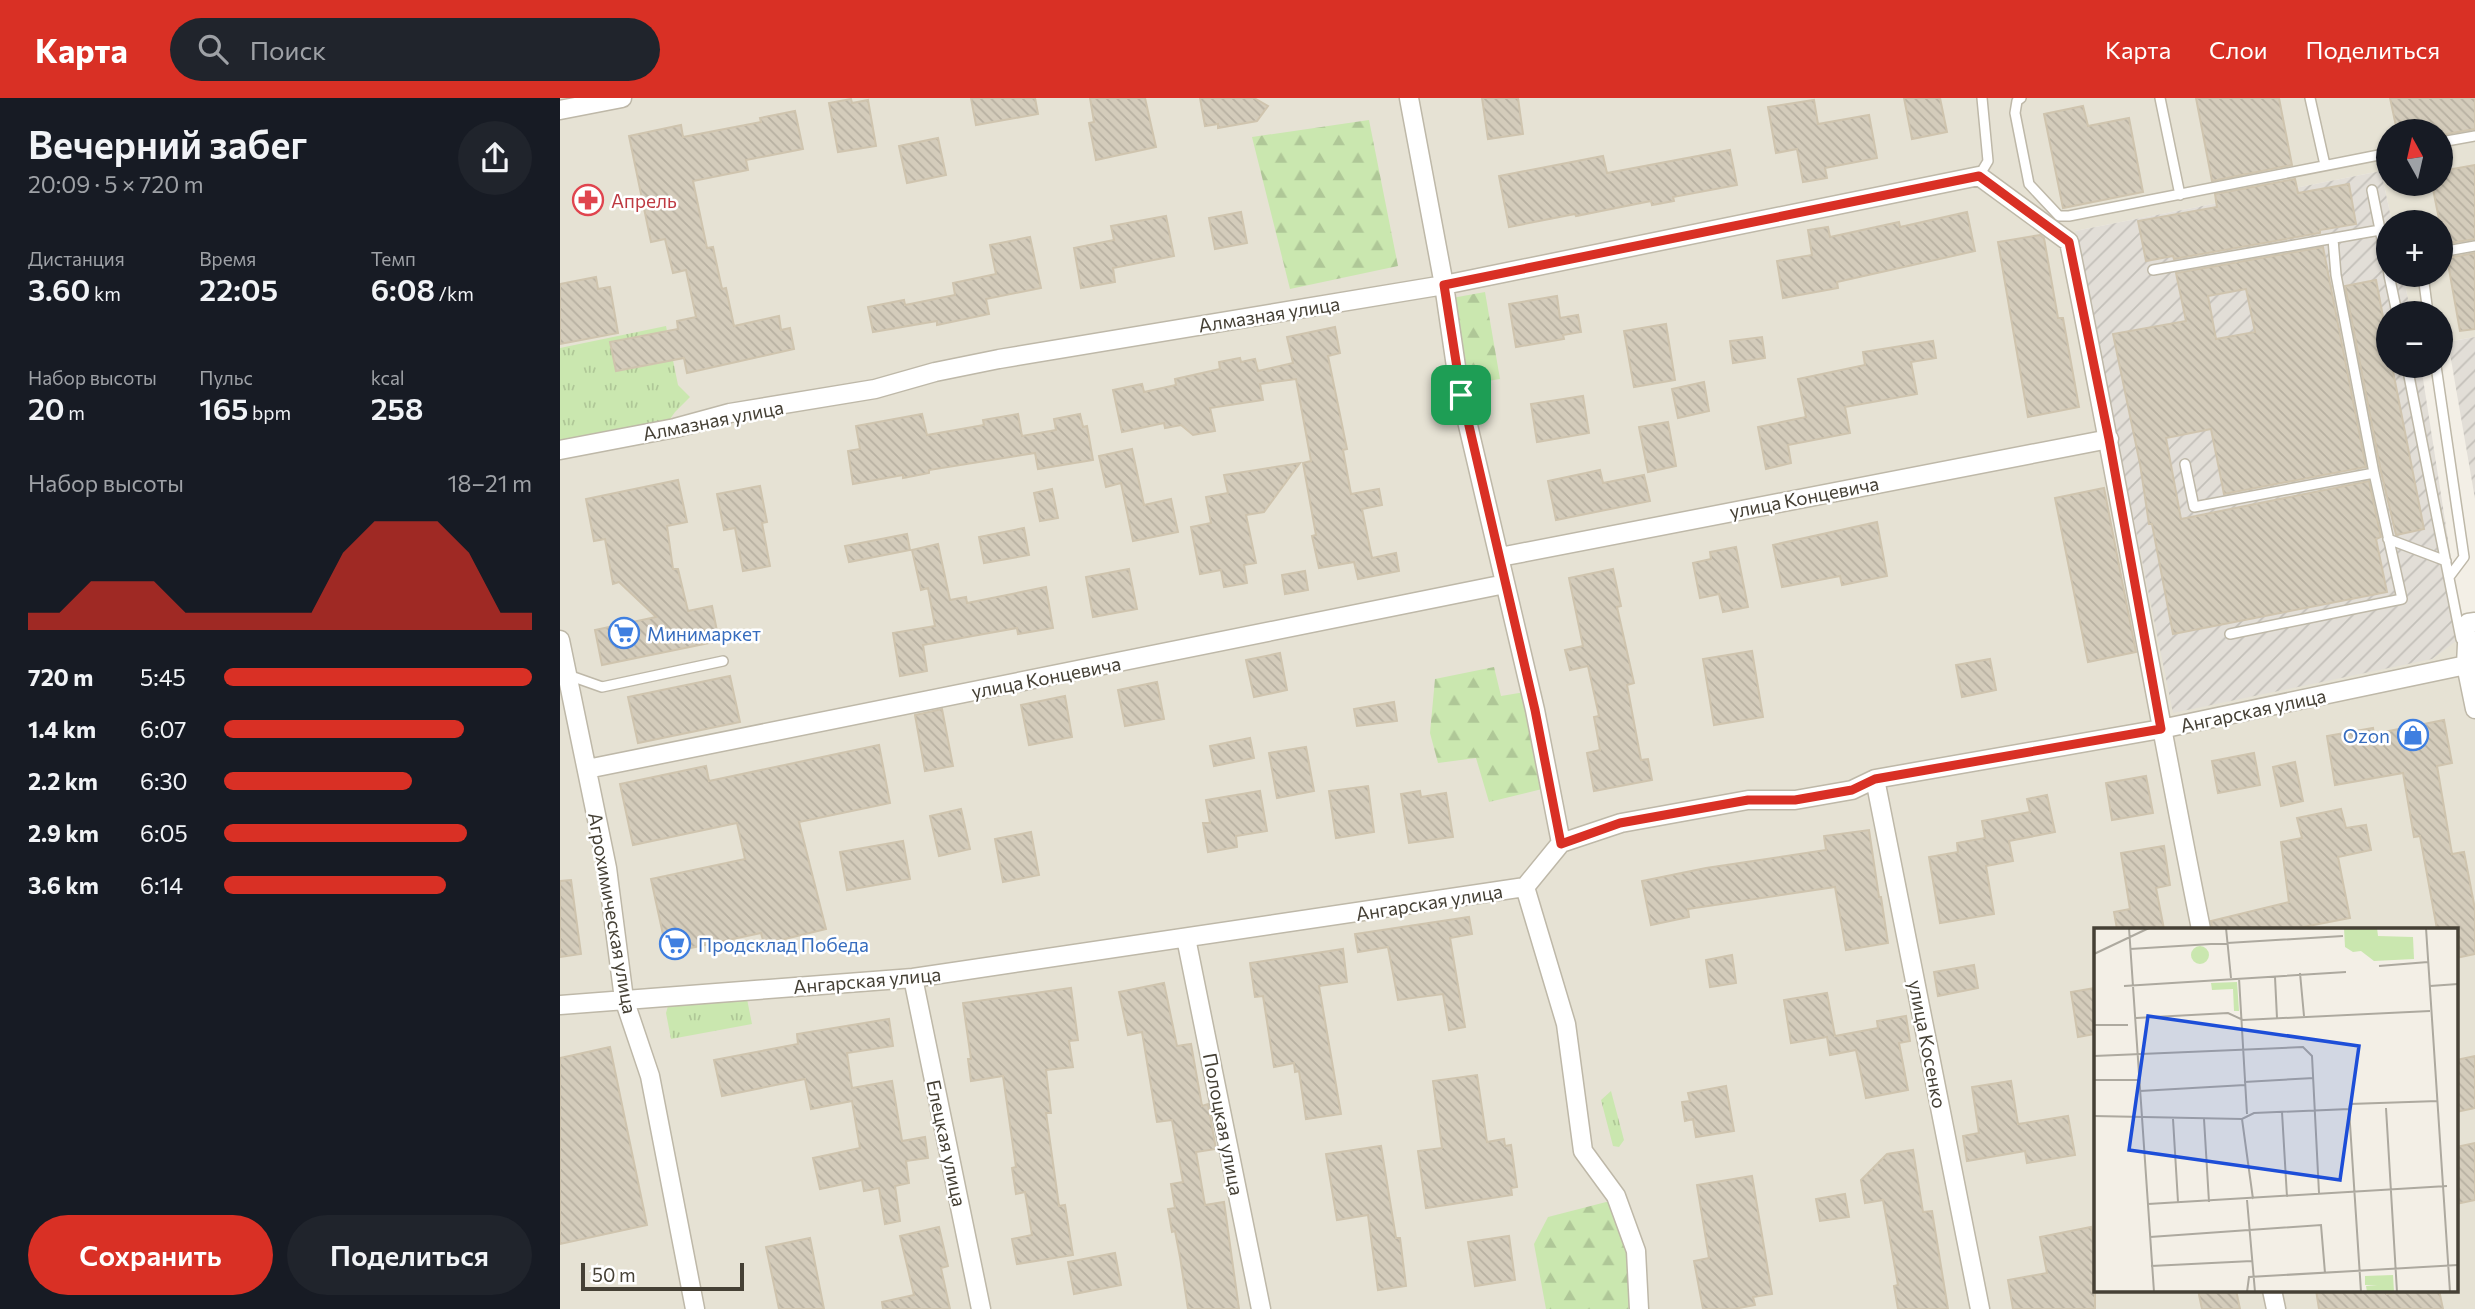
<!DOCTYPE html>
<html lang="ru">
<meta charset="utf-8">
<style>
:root{--surface:#171b24;--page:#20242c;--text:#f1f3f6;--muted:#9ea1a6;--accent:#d93025}
body{margin:0;font-family:Commissioner,sans-serif;background:var(--page);color:var(--text);height:100vh;display:flex;flex-direction:column;font-size:26px;white-space:nowrap}
*{box-sizing:border-box;margin:0}
p{font-size:23px;color:var(--muted)}
.icon{flex:none;width:38px;height:38px;fill:none;stroke:currentColor;stroke-width:2;stroke-linecap:round;stroke-linejoin:round}
.map{position:relative;flex:1;overflow:hidden}
.details{display:flex;flex-direction:column;background:var(--surface);width:560px}
.details>*{flex:none}
.needle{width:46px;rotate:352deg}
.buttons{position:absolute;left:1816px;top:21px;display:grid;gap:14px}
.buttons a{display:grid;place-items:center;width:77px;height:77px;border-radius:50%;background:var(--surface);box-shadow:0 2px 5px #0004;font-size:35px}
.scale{position:absolute;left:21px;bottom:18px;width:163px;box-sizing:border-box;padding-left:7px;border:4px solid #454035;border-top:0;font-size:19px;line-height:24px;white-space:nowrap;color:#454035;-webkit-text-stroke:5px #fff;paint-order:stroke}
.pin{position:absolute;display:grid;place-items:center;width:60px;height:60px;color:#fff;margin:-30px;border-radius:14px;box-shadow:0 4px 10px #0006}
.round{display:grid;place-items:center;flex:none;width:74px;height:74px;border-radius:37px;background:var(--page)}
.overview{display:flex;align-items:center;justify-content:space-between;height:119px;padding:0 28px}
h1{font-size:38px;font-weight:600;line-height:52px}
.metrics{display:grid;grid-template-columns:repeat(3,1fr);gap:10px;height:119px;padding:7px 28px}
.metrics div{display:grid;align-content:center}
.metrics b{font-size:30px;font-weight:600}
.metrics small{font-size:19px;font-weight:400}
.metrics p{font-size:19px}
.chart{height:196px;padding:14px 28px}
.chart p{display:flex;justify-content:space-between}
.chart svg{width:100%;height:126px;margin-top:7px;fill:var(--accent);opacity:.7}
.button{display:flex;gap:14px;margin-top:auto;padding:14px 28px}
.button a{flex:1;height:80px;border-radius:42px;background:var(--accent);color:#fff;font-size:28px;font-weight:600;line-height:80px;text-align:center}
.button a+a{background:var(--page);color:var(--text)}
ul{padding:0 28px;list-style:none;font-size:23px}
li{display:grid;grid-template-columns:112px 84px 1fr;align-items:center;height:52px}
li i{height:18px;border-radius:9px;background:var(--accent)}
header{display:flex;align-items:center;gap:42px;box-sizing:border-box;height:98px;padding:0 35px;background:var(--accent);color:#fff}
header strong{font-size:33px}
nav{display:flex;gap:38px;margin-inline-start:auto;font-size:24px}
.search{width:490px;height:63px;background:var(--page);display:flex;align-items:center;gap:18px;box-sizing:border-box;padding:0 24px;border-radius:38px;color:var(--muted);font-size:26px}
main{display:flex;flex:1;min-height:0}
.map>svg:first-child{display:block}
.residential{fill:#e6e2d4;fill-rule:evenodd}
.industrial{fill:url(#industrial-furrows)}
.grass{fill:url(#grass-tufts)}
.forest{fill:url(#forest-firs)}
.building{fill:url(#building-back-hatch);stroke:#cfc4ae;stroke-width:2;fill-rule:evenodd}
.lines{fill:none;stroke-linecap:round;stroke-linejoin:round}
.lane-casing{stroke:#beb8a8;stroke-width:12}
.street-casing{stroke:#beb8a8;stroke-width:21}
.lane{stroke:#fff;stroke-width:9}
.street{stroke:#fff;stroke-width:18}
.route-casing{stroke:#fff;stroke-width:14}
.route{stroke:#d93025;stroke-width:9}
.labels{text-anchor:middle;dominant-baseline:central;stroke-width:5;stroke-linejoin:round;paint-order:stroke}
.health-label{font-size:19px;fill:#be3a42;stroke:#fff;text-anchor:start}
.street-label{font-size:19px;fill:#454035;stroke:#fff}
.shop-label{font-size:19px;fill:#366cbe;stroke:#fff;text-anchor:start}
.inset-road{fill:none;stroke:#ada99f;stroke-width:2}
.view{fill:#1d4ed8;fill-opacity:0.15;stroke:#1d4ed8;stroke-width:3.5}
.inset-edge{fill:none;stroke:#454035;stroke-width:3.5}
</style>
<header>
<strong>Карта</strong>
<div class="search"><svg class="icon" aria-label="search" viewBox="0 0 24 24"><circle cx="10" cy="10" r="6"/><path d="M15 15l6 6"/></svg>Поиск</div>
<nav><a>Карта</a><a>Слои</a><a>Поделиться</a></nav>
</header>
<main>
<section class="details">
<div class="overview"><div><h1>Вечерний забег</h1><p>20:09 · 5 × 720 m</p></div><a class="round"><svg class="icon" aria-label="share" viewBox="0 0 24 24"><path d="M12 15V3M7 8l5-5 5 5M5 13v7h14v-7"/></svg></a></div>
<div class="metrics">
<div><p>Дистанция</p><b>3.60<small> km</small></b></div>
<div><p>Время</p><b>22:05</b></div>
<div><p>Темп</p><b>6:08<small> /km</small></b></div>
</div>
<div class="metrics">
<div><p>Набор высоты</p><b>20<small> m</small></b></div>
<div><p>Пульс</p><b>165<small> bpm</small></b></div>
<div><p>kcal</p><b>258</b></div>
</div>
<div class="chart"><p><span>Набор высоты</span>18–21 m</p>
<svg viewBox="0 0 160 44" preserveAspectRatio="none"><path d="M0 44V38L10 38L20 27L30 27L40 27L50 38L60 38L70 38L80 38L90 38L100 17L110 6L120 6L130 6L140 17L150 38L160 38V44z"/></svg>
</div>
<ul>
<li><b>720 m</b>5:45<i style="width:100%"></i></li>
<li><b>1.4 km</b>6:07<i style="width:78%"></i></li>
<li><b>2.2 km</b>6:30<i style="width:61%"></i></li>
<li><b>2.9 km</b>6:05<i style="width:79%"></i></li>
<li><b>3.6 km</b>6:14<i style="width:72%"></i></li>
</ul>
<div class="button"><a>Сохранить</a><a>Поделиться</a></div>
</section>
<div class="map">
<svg width="1915" height="1211" viewBox="0 0 1915 1211">
<defs>
<pattern id="industrial-furrows" width="10" height="10" patternUnits="userSpaceOnUse" patternTransform="scale(1.75)"><rect width="10" height="10" fill="#e2ded7"/><path d="M-1 1l2-2M0 10L10 0M9 11l2-2" fill="none" stroke="#c3c0b9"/></pattern>
<pattern id="grass-tufts" width="24" height="20" patternUnits="userSpaceOnUse" patternTransform="scale(1.75)"><rect width="24" height="20" fill="#cae7af"/><path d="M3 7l-1-3M5 7V3M7 7l1-3M15 17l-1-3M17 17v-4M19 17l1-3" fill="none" stroke="#afc797"/></pattern>
<pattern id="forest-firs" width="22" height="20" patternUnits="userSpaceOnUse" patternTransform="scale(1.75)"><rect width="22" height="20" fill="#cae7af"/><path d="M5 1l3.5 6h-7zM16 11l3.5 6h-7z" fill="#afc797"/></pattern>
<pattern id="building-back-hatch" width="6" height="6" patternUnits="userSpaceOnUse" patternTransform="scale(1.75)"><rect width="6" height="6" fill="#d4ccbb"/><path d="M-1 5l2 2M0 0l6 6M5-1l2 2" fill="none" stroke="#b7b0a1"/></pattern>
</defs>
<rect width="100%" height="100%" fill="#f3efe6"/>
<path class="residential" d="M0,0H1915V239L1881,245V215H1851L1843,177H1881V124H1832L1821,73L1515,133L1903,538H1915V1211H0ZM1829,33H1881V86H1829ZM1535,831H1896V1192H1535Z"/>
<path class="industrial" d="M1821,73L1832,124H1829V177H1843L1851,215H1829V268H1861L1903,538L1872,561L1613,615L1515,133Z
M1915,239V401L1888,244Z"/>
<path class="grass" d="M106,228L118,287L130,299L115,314L103,331L0,343V250Z
M186,896L192,926L111,941L106,915L108,908Z
M1051,993L1064,1042L1059,1049L1053,1048L1041,1002Z"/>
<path class="forest" d="M809,22L838,168L730,191L692,39Z
M925,194L940,281L914,285L904,266L892,200Z
M934,569L941,598L965,594L986,690L929,704L916,660L878,665L870,635L875,581Z
M1050,1103L1073,1159V1211H986L974,1146L988,1119Z"/>
<path class="building" d="M411,0H475L478,16L416,27Z
M530,0H585L596,49L536,62L529,25L534,24Z
M640,0H694L708,8L697,23L658,30V26L645,28Z
M922,0H958L963,36L928,41Z
M1344,0H1380L1387,34L1352,41Z
M1636,0H1719L1732,67L1652,83Z
M1830,0H1915V31L1881,37V33H1837Z
M291,1L292,5L308,2L316,48L278,54L269,5Z
M1254,2L1258,26L1309,17L1317,60L1265,70L1267,80L1243,84L1237,51L1216,55L1208,9Z
M1523,8L1528,28L1569,20L1583,94L1503,110L1484,16Z
M235,13L243,51L186,62L188,72L133,83L147,150L153,149L162,191L166,190L174,228L219,218L221,232L230,230L234,251L127,275L124,260L56,273L50,244L118,231L117,223L136,219L126,172L113,175L105,141L91,144L69,38L121,27L123,39L201,24L200,20Z
M378,40L386,77L347,85L339,48Z
M1170,52L1177,87L1113,99L1114,103L1092,107L1091,103L1016,118L1015,116L949,129L939,78L1043,58L1047,75Z
M1915,67V141L1884,146L1872,86H1881V73Z
M1735,81L1738,95L1789,86L1796,126L1760,132V135L1614,161L1613,158L1586,163L1578,123L1657,109L1655,96Z
M681,114L687,145L655,151L649,120Z
M1407,114L1415,153L1277,184L1278,190L1223,200L1217,163L1252,157L1248,132L1268,129L1270,139L1339,124L1340,129Z
M606,118L614,158L553,170L555,184L521,190L514,150L554,142L551,128Z
M1480,137L1484,140L1498,220H1503L1519,309L1468,319L1438,144Z
M470,139L481,190L426,201L429,216L377,227V223L313,234L308,209L344,202L345,207L395,197L393,185L436,176L430,147Z
M1763,149L1806,369L1664,396L1651,331L1606,340L1621,421L1809,383L1821,439L1816,441L1827,494L1613,536L1592,426H1589L1580,366L1553,236L1626,223L1616,175ZM1686,191L1695,234L1656,241L1648,198Z
M1915,155V231L1900,233L1887,160Z
M36,179L38,191L50,189L58,235L0,246V186Z
M1816,182L1829,250V268H1832L1864,431L1836,437L1821,374L1785,188Z
M997,198L1000,220L1018,217L1021,234L1003,237L1004,241L956,249L949,206Z
M1106,226L1115,282L1074,289L1064,233Z
M775,229L780,255L768,258L787,351L783,352L791,396L819,391L822,407L802,411L812,460L836,455L839,473L798,481L794,464L759,470L752,438L756,437L743,365L751,363L736,281L700,286L703,302L650,310L655,333L633,337L621,327L605,330L604,325L562,334L553,292L582,286L584,294L616,287L615,281L660,271L659,264L680,260L681,264L695,261L698,273L733,265L727,239Z
M1202,239L1205,260L1173,265L1170,243Z
M1373,243L1376,260L1351,264L1357,296L1285,309L1290,335L1228,347L1231,365L1206,371L1198,329L1246,319L1238,281L1305,267L1303,254Z
M1144,284L1149,313L1118,320L1112,291Z
M1023,298L1029,335L977,344L971,306Z
M362,316L367,337L424,327L423,322L458,316L462,338L496,332L494,321L520,316L523,329L527,328L533,362L478,371L475,355L369,372V375L343,380V377L293,386L288,353L300,351L296,328Z
M1108,324L1116,368L1088,374L1079,329Z
M572,351L584,407L611,401L618,434L573,443L561,385L546,389L539,358Z
M740,365L704,414L686,417L696,465L684,467L687,485L664,489L661,472L640,476L631,429L651,425L646,399L668,395L664,377Z
M1040,372L1043,385L1084,377L1090,403L996,422L988,383Z
M118,382L127,424L107,428L113,471H118L128,513L152,508L159,543L42,567L35,532L96,519L59,484L53,486L45,441L34,443L26,401Z
M200,388L207,424L202,425L210,468L183,473L175,430L164,432L157,396Z
M1544,390L1576,554L1528,564L1495,400Z
M492,391L498,420L480,423L474,395Z
M1317,424L1327,478L1282,487L1280,478L1222,489L1213,447Z
M464,430L469,457L424,465L419,439Z
M347,436L350,452L289,464L285,448Z
M378,446L390,502L406,499L407,505L486,489L493,530L458,536L457,530L363,547L367,573L340,578L333,535L375,528L368,490L361,492L352,452Z
M1176,449L1188,509L1163,514L1159,496L1140,500L1133,465L1151,461L1150,454Z
M569,471L577,511L533,519L526,479Z
M1053,471L1061,508L1057,509L1074,585L1067,587L1081,662L1088,661L1092,682L1034,693L1027,655L1040,652L1034,619L1039,618L1028,568L1010,572L1005,552L1023,548L1009,480Z
M745,473L748,492L725,496L722,477Z
M1192,553L1203,619L1154,627L1143,561Z
M720,555L727,592L694,599L686,562Z
M1430,561L1436,592L1402,599L1396,567Z
M170,578L180,624L78,645L68,599Z
M597,584L604,621L565,628L558,592Z
M505,598L512,639L469,647L461,607Z
M834,604L837,623L797,628L794,611Z
M382,611L393,668L365,673L355,617Z
M1884,622L1892,665L1877,668L1892,756L1904,754L1915,811V856L1896,860V831H1877L1860,738L1854,739L1843,675L1775,687L1767,638L1813,630L1814,636Z
M690,640L694,660L654,668L650,648Z
M319,647L330,705L239,724L266,831L204,846L201,835L107,855L91,781L185,761L177,725L73,747L60,686L146,668L149,683Z
M746,649L754,693L717,700L709,655Z
M1694,655L1700,687L1658,695L1652,663Z
M1735,664L1743,703L1721,708L1713,669Z
M1586,678L1593,715L1552,722L1546,685Z
M808,688L814,734L776,740L769,693Z
M700,693L707,733L676,738L677,749L648,754L643,725H650L646,702Z
M860,693L861,699L886,695L893,739L849,745L841,696Z
M1487,697L1495,734L1449,743L1453,763L1426,768L1434,816L1380,825L1369,759L1398,754L1397,745L1425,740L1422,723L1470,714L1467,701Z
M401,711L410,751L379,758L370,718Z
M1781,711L1786,730L1806,727L1811,752L1778,759L1790,820L1733,831H1652L1651,823L1729,804L1721,744L1742,740L1737,720Z
M1309,732L1319,799H1321L1328,845L1286,852L1275,789L1128,811L1129,819L1091,827L1082,783L1146,770L1266,752L1264,738Z
M471,734L479,777L443,784L435,741Z
M343,743L350,781L287,792L280,754Z
M1604,748L1610,787L1596,790L1604,831H1557L1554,814L1570,811L1561,755Z
M11,782L21,856L0,859V783Z
M909,819L912,836L890,840L905,929L889,932L883,896L838,902L828,849L798,854L795,836Z
M783,851L787,884L759,888L781,1016L746,1021L739,973L735,974L734,965L714,969L703,898L695,899L690,865Z
M1172,857L1176,885L1150,889L1146,862Z
M1414,867L1418,890L1378,898L1374,874Z
M604,885L617,948L631,946L642,1008L648,1006L656,1051L636,1054L645,1107L664,1104L679,1211H628L620,1159L615,1133L612,1134L608,1111L615,1110L611,1086L623,1084L612,1022L597,1024L582,934L568,937L559,894Z
M511,890L518,942L509,943L513,969L486,972L491,1015H486L499,1108L505,1107L513,1157L457,1166L452,1141L472,1137L465,1094L456,1096L452,1070L456,1069L443,978L411,983L408,961H411L403,905Z
M1535,890V936L1518,939L1511,894Z
M1267,895L1275,938L1318,930L1317,923L1346,918L1350,943L1339,945L1348,992L1306,1000L1296,952L1270,957L1267,939L1231,945L1224,902Z
M329,921L333,948L287,955L292,990L332,983L342,1043L365,1039L368,1060L346,1063L349,1085L335,1088L340,1123L325,1126L319,1090L304,1093L302,1082L260,1091L253,1060L300,1050L292,1003L251,1011L245,981L162,998L154,962L238,946L237,936Z
M50,949L87,1127L0,1146V960Z
M1915,958V1010L1896,1014V962Z
M917,977L927,1044L944,1041L945,1048L951,1047L957,1089L951,1090L952,1097L866,1110L858,1053L882,1050L873,983Z
M1451,983L1458,1026L1508,1018L1515,1057L1467,1065L1465,1053L1407,1063L1403,1038L1419,1035L1412,989Z
M1166,988L1174,1033L1136,1039L1133,1021L1125,1023L1122,1004L1130,1003L1128,995Z
M1915,1045V1102L1896,1106V1049Z
M821,1048L836,1140H840L846,1188L818,1192L808,1117L777,1122L766,1056Z
M1353,1052L1363,1114L1372,1113L1388,1211H1338L1334,1188L1338,1187L1323,1102L1305,1105L1301,1082L1327,1056Z
M1192,1078L1212,1196L1193,1199L1195,1207L1174,1211H1143L1134,1163L1149,1160L1137,1087Z
M1285,1096L1289,1119L1260,1123L1256,1101Z
M379,1129L388,1168L381,1170L390,1211H323L322,1204L354,1197L340,1138Z
M1531,1129L1535,1152V1211H1453L1448,1182L1487,1175L1480,1139Z
M949,1138L955,1182L915,1188L908,1144Z
M250,1140L264,1211H219L206,1149Z
M555,1155L561,1187L514,1196L508,1164Z
M1638,1192H1676L1680,1211H1642Z
M1756,1192H1826L1827,1196L1848,1192H1879L1883,1211H1759Z"/>
<g class="lines">
<g class="lane-casing">
<path id="lane" d="M1461,0L1457,3L1455,15L1469,86L1499,118H1509L1829,55
M1600,0L1620,97
M1750,0L1765,67
M1881,44L1915,38
M1419,78L1428,63L1422,0
M1812,92L1829,176
M1881,154L1915,148
M1593,172L1820,132
M1829,177L1837,215
M1863,177L1868,215
M1847,268L1901,541
M1876,268L1904,459L1889,479
M1625,366L1634,409L1814,375
M1828,441L1886,463
M1670,536L1842,501L1814,375L1776,177L1773,141
M8,577L42,589L163,563"/>
</g>
<g class="street-casing">
<path id="street" d="M849,0L884,187L899,289L975,612L1001,745
M0,12L62,0
M0,352L115,330L170,315L315,291L375,274L439,261L884,187L1419,78L1509,144C1556,373 1595,603 1641,831
M940,459L1549,341
M1915,524L1908,525L1906,567L1915,611
M0,542L47,770L64,901L90,978L135,1211
M27,671L945,486
M1315,681L1420,1211
M965,789L1006,926L1023,1053L1056,1098L1076,1153L1079,1211
M626,840L701,1211
M353,880L421,1211
M0,907L353,880L965,789L1001,745L1061,725L1188,702H1235L1292,692L1315,681L1601,631L1906,567
M1712,1192L1716,1211"/>
</g>
<use href="#lane" class="lane"/>
<use href="#street" class="street"/>
</g>
<g class="lines">
<g class="route-casing">
<path id="route" d="M1419,78L1509,144L1549,341L1601,631L1315,681L1292,692L1235,702H1188L1060,725L1001,746L975,612L900,289L884,187Z"/>
</g>
<use href="#route" class="route"/>
</g>
<defs>
<g id="pharmacy-ring" transform="scale(1.575)"><circle r="9.5" fill="#fff" stroke="#e0444e" stroke-width="1.5"/><path d="M-2-6h4v4h4v4h-4v4h-4v-4h-4v-4h4Z" fill="#e0444e"/></g>
<g id="supermarket-ring" transform="scale(1.575)"><circle r="9.5" fill="#fff" stroke="#3f7fe0" stroke-width="1.5"/><path d="M-6-5.5h2.5l.6 2H6L4.5 2H-2.5L-4.4-4H-6ZM-1.5 3.2a1.3 1.3 0 1 0 .1 0ZM3 3.2a1.3 1.3 0 1 0 .1 0Z" fill="#3f7fe0"/></g>
<g id="shop-ring" transform="scale(1.575)"><circle r="9.5" fill="#fff" stroke="#3f7fe0" stroke-width="1.5"/><path d="M-5-2.5h2.3a2.7 3.5 0 0 1 5.4 0H5L5.5 6h-11ZM-1.5-2.5h3a1.5 2.3 0 0 0-3 0Z" fill="#3f7fe0"/></g>
</defs>
<g fill-rule="evenodd">
<use href="#pharmacy-ring" x="28" y="102"/>
<use href="#supermarket-ring" x="64" y="535"/>
<use href="#shop-ring" x="1853" y="637"/>
<use href="#supermarket-ring" x="115" y="846"/>
</g>
<g class="labels">
<g class="health-label">
<text x="51" y="102">Апрель</text>
</g>
<g class="street-label">
<text transform="translate(709 216) rotate(-9)">Алмазная улица</text>
<text transform="translate(153 322) rotate(-11)">Алмазная улица</text>
<text transform="translate(1244 399) rotate(-11)">улица Концевича</text>
<text transform="translate(486 579) rotate(-11)">улица Концевича</text>
<text transform="translate(1693 612) rotate(-12)">Ангарская улица</text>
<text transform="translate(869 804) rotate(-9)">Ангарская улица</text>
<text transform="translate(53 815) rotate(80)">Агрохимическая улица</text>
<text transform="translate(307 882) rotate(-5)">Ангарская улица</text>
<text transform="translate(1368 946) rotate(79)">улица Косенко</text>
<text transform="translate(664 1026) rotate(79)">Полоцкая улица</text>
<text transform="translate(387 1045) rotate(78)">Елецкая улица</text>
</g>
<g class="shop-label">
<text x="87" y="535">Минимаркет</text>
<text x="1830" y="637" text-anchor="end">Ozon</text>
<text x="138" y="846">Продсклад Победа</text>
</g>
</g>
<g transform="translate(1534 830)">
<rect width="364" height="364" fill="#f3efe6"/>
<path d="M250,0H283L284,8L319,9L320,31L280,33L267,23L259,24L251,19ZM97 27a9 9 0 1 1 18 0a9 9 0 1 1-18 0ZM143,54L145,83H140L139,61L118,62L117,55Z" fill="#cae7af"/>
<path d="M299,347L300,364H273L272,358L283,357H271V348Z" fill="#cae7af"/>
<path class="inset-road" d="M35,0L60,364M132,0L137,50M332,0L356,364M36,21L249,8M0,26L55,0M285,38L334,34M206,45L210,88M181,49L183,90M145,50L153,186M30,58L252,44M336,58L364,56M42,90L134,85L149,92L336,83M0,97H34M0,128L209,119L218,128L225,265M0,152H46M150,154L220,150M46,163L151,157M292,180L303,364M255,181L267,364M188,184L193,269M0,188L148,191L160,185L255,181L256,176L344,173M79,191L84,274M110,191L115,274M148,191L159,271M153,272L161,364M54,276L353,258M56,309L227,297L231,345M57,338L158,333M153,364L155,349L364,337"/>
<path class="view" d="M54,88L265,118L246,252L35,222Z"/>
<rect width="364" height="364" class="inset-edge"/>
</g>
</svg>
<div class="buttons">
<a><svg class="needle" viewBox="-14 -14 28 28"><path d="M0-13l5 13h-10z" fill="#e53935"/><path d="M0 13l5-13h-10z" fill="#9ea1a6"/></svg></a>
<a>+</a>
<a>−</a>
</div>
<div class="scale">50 m</div>
<div class="pin" style="left:901px;top:297px;background:#1e9e55"><svg class="icon" aria-label="arrive" viewBox="0 0 24 24"><path d="M6 21V4h12l-3 4 3 4H6"/></svg></div>
</div>
</main>
